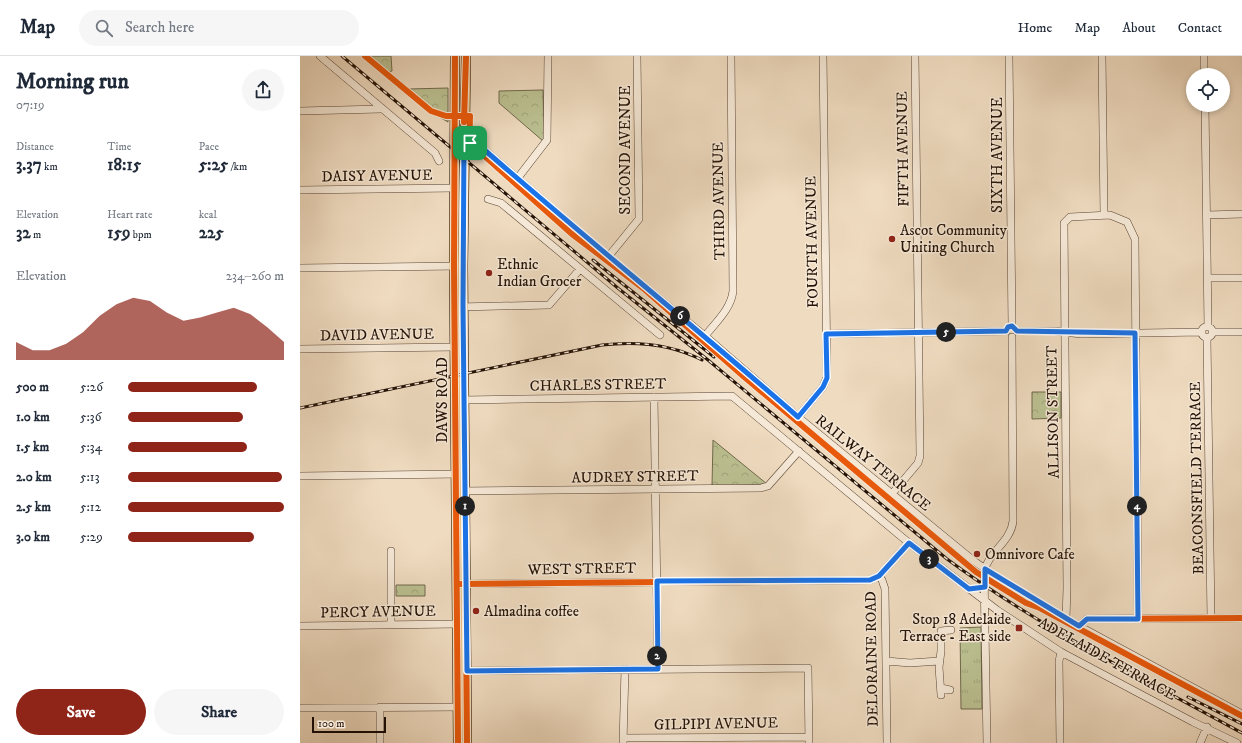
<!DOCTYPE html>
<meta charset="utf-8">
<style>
:root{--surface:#fff;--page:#f6f6f7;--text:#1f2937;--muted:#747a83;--line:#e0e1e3;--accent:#8f2418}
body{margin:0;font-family:"IM FELL DW Pica",serif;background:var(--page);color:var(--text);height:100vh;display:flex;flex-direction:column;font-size:15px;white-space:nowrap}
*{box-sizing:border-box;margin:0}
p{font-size:13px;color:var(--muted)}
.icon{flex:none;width:22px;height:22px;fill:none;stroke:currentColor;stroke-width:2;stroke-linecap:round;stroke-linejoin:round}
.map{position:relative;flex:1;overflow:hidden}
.sheet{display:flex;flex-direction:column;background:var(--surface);width:300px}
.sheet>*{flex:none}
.fabs{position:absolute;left:886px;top:12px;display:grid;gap:8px}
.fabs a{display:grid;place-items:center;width:44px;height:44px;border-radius:50%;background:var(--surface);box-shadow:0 2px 6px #0003;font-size:20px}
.scale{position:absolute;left:12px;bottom:10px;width:74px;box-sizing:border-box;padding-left:4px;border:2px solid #251206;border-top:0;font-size:11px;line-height:14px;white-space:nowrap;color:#251206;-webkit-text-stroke:3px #f5e8d6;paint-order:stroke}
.pin{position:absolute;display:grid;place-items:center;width:34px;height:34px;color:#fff;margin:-17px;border-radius:8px;box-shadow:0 2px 6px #0006}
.km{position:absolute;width:20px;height:20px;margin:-10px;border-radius:50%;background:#222;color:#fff;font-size:11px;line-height:20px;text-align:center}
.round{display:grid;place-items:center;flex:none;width:42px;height:42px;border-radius:21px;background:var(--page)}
.headline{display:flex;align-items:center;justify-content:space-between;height:68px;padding:0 16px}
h1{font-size:22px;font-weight:700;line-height:30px}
.stats{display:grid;grid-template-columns:repeat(3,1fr);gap:6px;height:68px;padding:4px 16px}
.stats div{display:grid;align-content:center}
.stats b{font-size:17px;font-weight:700}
.stats small{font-size:11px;font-weight:400}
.stats p{font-size:11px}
.chart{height:112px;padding:8px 16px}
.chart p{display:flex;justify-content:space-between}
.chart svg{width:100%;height:72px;margin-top:4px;fill:var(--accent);opacity:.7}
.button{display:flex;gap:8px;margin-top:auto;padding:8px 16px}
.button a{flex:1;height:46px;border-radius:24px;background:var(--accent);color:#fff;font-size:16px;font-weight:700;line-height:46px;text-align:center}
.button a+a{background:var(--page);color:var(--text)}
ul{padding:0 16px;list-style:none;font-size:13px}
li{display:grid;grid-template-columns:64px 48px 1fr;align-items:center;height:30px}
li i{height:10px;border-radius:5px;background:var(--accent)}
header{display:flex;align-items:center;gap:24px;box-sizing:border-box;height:56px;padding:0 20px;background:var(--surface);border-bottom:1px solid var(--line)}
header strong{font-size:19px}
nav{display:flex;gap:22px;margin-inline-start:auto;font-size:14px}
.search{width:280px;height:36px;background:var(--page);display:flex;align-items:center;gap:10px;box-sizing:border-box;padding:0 14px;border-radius:22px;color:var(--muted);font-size:15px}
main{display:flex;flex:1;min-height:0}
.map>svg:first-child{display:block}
.grass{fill:url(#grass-tufts);stroke:#70694c}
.park{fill:url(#park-crowns);stroke:#70694c}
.garden{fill:#bbc091;stroke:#70694c}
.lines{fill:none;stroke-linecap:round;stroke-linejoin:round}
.minor-casing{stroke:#584434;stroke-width:8}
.major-casing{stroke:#251206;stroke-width:10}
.minor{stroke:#f5e8d6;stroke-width:7}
.major{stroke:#e8be80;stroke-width:9}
.rail-casing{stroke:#251206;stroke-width:3}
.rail{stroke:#f5e8d6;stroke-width:1.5;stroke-dasharray:4.5;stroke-linecap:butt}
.cycleway-casing{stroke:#f5e8d6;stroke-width:8}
.cycleway{stroke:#e8590c;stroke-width:6}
.route-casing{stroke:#fff;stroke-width:8}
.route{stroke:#1a73e8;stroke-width:5}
.poi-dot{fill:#8f2418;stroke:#f5e8d6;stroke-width:1.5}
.labels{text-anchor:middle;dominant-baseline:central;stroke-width:3;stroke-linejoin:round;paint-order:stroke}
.street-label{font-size:15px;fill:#251206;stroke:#f5e8d6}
.poi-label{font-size:15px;fill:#251206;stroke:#f5e8d6;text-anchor:start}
</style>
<header>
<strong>Map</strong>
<div class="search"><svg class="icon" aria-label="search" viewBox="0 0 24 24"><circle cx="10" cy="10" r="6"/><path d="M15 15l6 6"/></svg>Search here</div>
<nav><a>Home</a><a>Map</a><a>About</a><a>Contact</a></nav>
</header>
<main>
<section class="sheet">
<div class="headline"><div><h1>Morning run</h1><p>07:19</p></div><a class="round"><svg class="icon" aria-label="share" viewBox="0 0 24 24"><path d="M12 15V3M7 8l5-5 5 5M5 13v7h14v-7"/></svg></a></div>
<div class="stats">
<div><p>Distance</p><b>3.37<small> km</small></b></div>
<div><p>Time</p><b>18:15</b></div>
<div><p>Pace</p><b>5:25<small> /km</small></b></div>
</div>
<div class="stats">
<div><p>Elevation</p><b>32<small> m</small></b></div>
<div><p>Heart rate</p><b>159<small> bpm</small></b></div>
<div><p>kcal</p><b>225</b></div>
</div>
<div class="chart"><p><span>Elevation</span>234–260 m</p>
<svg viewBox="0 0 160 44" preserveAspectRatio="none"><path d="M0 44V33L10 38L20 38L30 34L40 27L50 17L60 10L70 6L80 8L90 15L100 20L110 18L120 15L130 12L140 16L150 24L160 33V44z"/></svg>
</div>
<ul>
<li><b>500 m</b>5:26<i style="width:83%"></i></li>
<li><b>1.0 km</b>5:36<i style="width:74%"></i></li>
<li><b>1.5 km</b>5:34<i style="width:76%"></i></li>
<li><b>2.0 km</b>5:13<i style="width:99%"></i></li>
<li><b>2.5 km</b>5:12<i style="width:100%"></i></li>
<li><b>3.0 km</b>5:29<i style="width:81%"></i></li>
</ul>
<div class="button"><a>Save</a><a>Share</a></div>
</section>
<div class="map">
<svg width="942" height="687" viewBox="0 0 942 687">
<defs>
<pattern id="grass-tufts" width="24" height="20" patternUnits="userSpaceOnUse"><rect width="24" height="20" fill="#bbc091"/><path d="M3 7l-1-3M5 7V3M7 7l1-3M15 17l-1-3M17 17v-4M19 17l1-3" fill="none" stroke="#a1a47c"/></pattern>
<pattern id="park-crowns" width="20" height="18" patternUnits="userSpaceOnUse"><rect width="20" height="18" fill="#bbc091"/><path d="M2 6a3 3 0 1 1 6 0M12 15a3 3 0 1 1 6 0" fill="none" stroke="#a1a47c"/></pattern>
</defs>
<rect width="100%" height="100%" fill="#efdbc0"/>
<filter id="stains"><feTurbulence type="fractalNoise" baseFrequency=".005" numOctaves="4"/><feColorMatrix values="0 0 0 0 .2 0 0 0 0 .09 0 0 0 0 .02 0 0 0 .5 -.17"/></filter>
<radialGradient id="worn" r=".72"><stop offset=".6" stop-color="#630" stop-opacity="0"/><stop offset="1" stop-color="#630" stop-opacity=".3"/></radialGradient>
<path class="grass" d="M681,571L682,653H661L660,572Z"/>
<path class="park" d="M62,0H91L92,15L87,16L108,33L148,32V66L126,53Z
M243,34L244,80L243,85L199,47V35Z
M732,336H761V362L732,363Z
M413,384L467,428L412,430Z
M96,529H125V540H96Z"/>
<path class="garden" d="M170,90L177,91L269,171L267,173L179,95L170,94Z"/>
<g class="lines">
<g class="minor-casing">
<path id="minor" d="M20,0L135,97L139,105
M709,0L712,270
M802,0L804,159
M904,0V19
M905,49L908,270
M0,55L81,53
M164,87H172L180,90L313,205L405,280L498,361L674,505L698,522L766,563L942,658
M217,123L247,84L248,0
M0,134L154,132
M188,143L201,147L360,279
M907,159L942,158
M308,201L339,163L337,0
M0,212L159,210
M908,222H942
M159,251L249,249L280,213
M901.5 276a5.5 5.5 0 1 1 11 0a5.5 5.5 0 1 1-11 0Z
M717,275H755L781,278L902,276
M913,276H942
M526,278L706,275
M405,280C416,266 431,253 433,235L431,0
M907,282L911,562
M0,293L155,291
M354,341L358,613
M164,344L432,340L609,487L697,554L761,596L893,666L937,687
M498,361L523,331L527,321L523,0
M0,420L160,418
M161,435L461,432L468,430L499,395
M591,439L618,407L620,400L615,0
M91,495V569
M579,520L582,524L585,533L587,687
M161,528L570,524L579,520L609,487
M766,563L767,532L764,167L770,161L810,159L827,166L835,183L838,563
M0,570L157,568
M779,570L787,563L942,562
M586,605L610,607L639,605
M161,615L508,612L509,687
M641,632L650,634
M641,639L639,611L641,595V575L651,574
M80,651V687
M0,652L162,651
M323,682L509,681
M323,687L325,613
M687,687L684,516C688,496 711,486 713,465L712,281
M760,687L759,605L761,596
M900,687L907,671"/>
</g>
<g class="major-casing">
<path id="major" d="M155,0L154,210L158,687
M166,0L163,210L167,687"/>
</g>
<use href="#minor" class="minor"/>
<use href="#major" class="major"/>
<g class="rail-casing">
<path id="rail" d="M42,0L319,233L408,304L647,503C739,571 842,622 942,677
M293,204L414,301
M0,352L302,289C337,285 371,288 402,304
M888,641L942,668"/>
</g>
<use href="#rail" class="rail"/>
<g class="cycleway-casing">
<path id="cycleway" d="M65,0L131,55L146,60H170L169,95H179L272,178L343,232L442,319L676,516L726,547L740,552L942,660
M155,0L154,210L158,687
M164,66L166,0
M164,86L163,210L167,687
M161,528L570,524L579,520L609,487
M795,563L942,562"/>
</g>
<use href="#cycleway" class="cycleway"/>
</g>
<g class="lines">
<g class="route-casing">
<path id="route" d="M164,87H172L180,90C285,182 393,269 498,361L523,331L527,322L526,278L706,275L708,271L712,270L717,275L835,277L838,563H787L779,570L685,513V531L669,533L609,487L579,520L570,524L357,525L358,613L167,615L163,250Z"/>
</g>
<use href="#route" class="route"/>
</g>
<g class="poi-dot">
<circle cx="592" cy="183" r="4"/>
<circle cx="189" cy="217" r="4"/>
<circle cx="677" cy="498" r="4"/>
<circle cx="176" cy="555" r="4"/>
<rect x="715" y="568" width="8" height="8" rx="2"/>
</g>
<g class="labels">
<g class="street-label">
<text transform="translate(603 93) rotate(-91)">FIFTH AVENUE</text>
<text transform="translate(325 94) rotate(-90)">SECOND AVENUE</text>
<text transform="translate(697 99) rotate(-90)">SIXTH AVENUE</text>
<text transform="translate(77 120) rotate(-1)">DAISY AVENUE</text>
<text transform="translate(419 145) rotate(-91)">THIRD AVENUE</text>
<text transform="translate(512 186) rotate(-91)">FOURTH AVENUE</text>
<text transform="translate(77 279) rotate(-1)">DAVID AVENUE</text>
<text transform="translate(298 329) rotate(-1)">CHARLES STREET</text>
<text transform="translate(142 344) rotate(-90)">DAWS ROAD</text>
<text transform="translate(753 356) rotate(-91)">ALLISON STREET</text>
<text transform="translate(573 407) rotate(39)">RAILWAY TERRACE</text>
<text transform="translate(335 421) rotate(-1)">AUDREY STREET</text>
<text transform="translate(897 422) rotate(-91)">BEACONSFIELD TERRACE</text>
<text transform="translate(282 513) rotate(-1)">WEST STREET</text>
<text transform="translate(78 556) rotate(-1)">PERCY AVENUE</text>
<text transform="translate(572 603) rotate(-91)">DELORAINE ROAD</text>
<text transform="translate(807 603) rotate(29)">ADELAIDE TERRACE</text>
<text transform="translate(416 668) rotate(-1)">GILPIPI AVENUE</text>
</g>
<g class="poi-label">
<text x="600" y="174">Ascot Community<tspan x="600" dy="17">Uniting Church</tspan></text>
<text x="197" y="208">Ethnic<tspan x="197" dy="17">Indian Grocer</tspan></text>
<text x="685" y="498">Omnivore Cafe</text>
<text x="184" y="555">Almadina coffee</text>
<text x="711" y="563" text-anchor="end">Stop 18 Adelaide<tspan x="711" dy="17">Terrace - East side</tspan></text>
</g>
</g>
<rect width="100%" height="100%" filter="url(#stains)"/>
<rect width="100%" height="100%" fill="url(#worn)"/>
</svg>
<div class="fabs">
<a><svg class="icon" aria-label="locate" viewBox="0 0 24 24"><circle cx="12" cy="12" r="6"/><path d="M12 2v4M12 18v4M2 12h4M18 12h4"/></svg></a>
</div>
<div class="scale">100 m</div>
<div class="pin" style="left:170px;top:87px;background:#1e9e55"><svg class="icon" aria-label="arrive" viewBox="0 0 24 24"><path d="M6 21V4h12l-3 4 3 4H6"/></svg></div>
<b class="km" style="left:165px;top:450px">1</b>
<b class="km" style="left:357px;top:600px">2</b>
<b class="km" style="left:629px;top:503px">3</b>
<b class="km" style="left:837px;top:450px">4</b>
<b class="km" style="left:646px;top:276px">5</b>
<b class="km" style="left:380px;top:260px">6</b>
</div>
</main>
